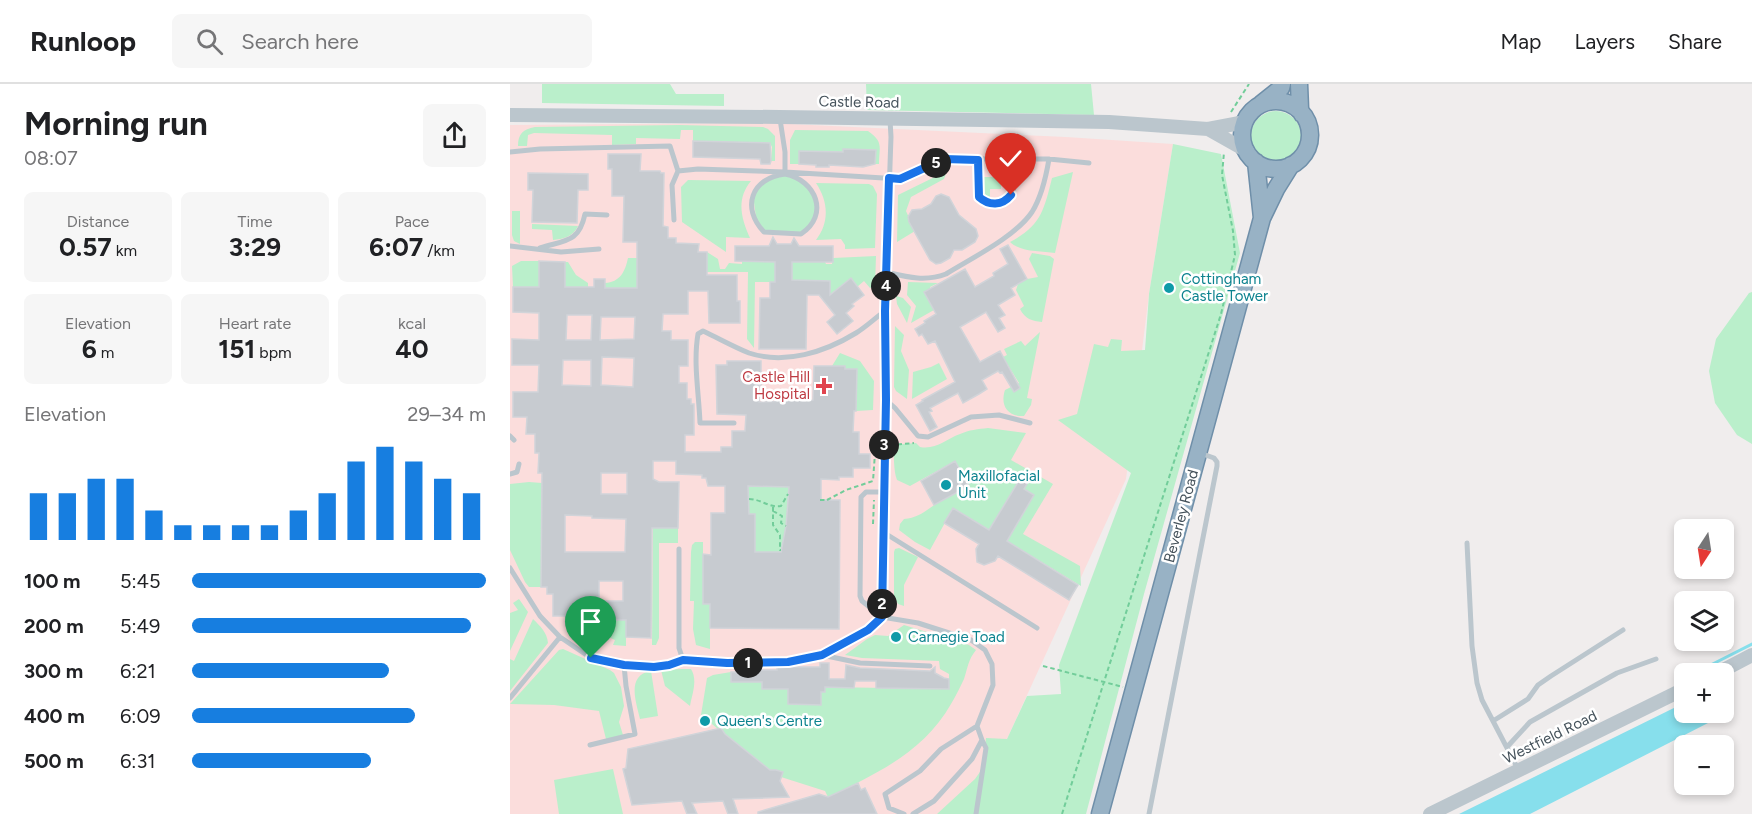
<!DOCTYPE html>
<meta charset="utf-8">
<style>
:root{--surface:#fff;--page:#f6f6f6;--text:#202124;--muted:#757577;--line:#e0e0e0;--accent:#177ee0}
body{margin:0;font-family:Figtree,sans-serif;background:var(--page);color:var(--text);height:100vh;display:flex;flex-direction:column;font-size:22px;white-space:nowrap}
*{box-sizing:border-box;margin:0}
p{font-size:20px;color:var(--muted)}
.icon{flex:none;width:33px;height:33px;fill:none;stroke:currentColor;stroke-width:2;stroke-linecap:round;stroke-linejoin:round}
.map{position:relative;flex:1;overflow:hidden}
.panel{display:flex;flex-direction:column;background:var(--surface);width:510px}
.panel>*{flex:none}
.needle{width:39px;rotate:192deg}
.buttons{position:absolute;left:1164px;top:435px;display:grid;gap:12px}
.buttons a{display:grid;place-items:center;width:60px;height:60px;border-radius:9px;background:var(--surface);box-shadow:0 3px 9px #0003;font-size:30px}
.pin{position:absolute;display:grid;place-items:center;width:51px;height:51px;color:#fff;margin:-62px -26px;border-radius:50% 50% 50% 0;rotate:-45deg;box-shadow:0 0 6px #0007}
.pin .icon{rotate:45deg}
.km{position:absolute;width:30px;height:30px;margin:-15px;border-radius:50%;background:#222;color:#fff;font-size:16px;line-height:30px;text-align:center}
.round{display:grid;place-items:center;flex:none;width:63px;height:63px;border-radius:9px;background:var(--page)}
.head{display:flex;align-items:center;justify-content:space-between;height:102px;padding:0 24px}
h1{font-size:33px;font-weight:700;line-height:45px}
.metrics{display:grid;grid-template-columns:repeat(3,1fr);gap:9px;height:102px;padding:6px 24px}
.metrics div{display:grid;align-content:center;border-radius:9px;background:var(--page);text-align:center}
.metrics b{font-size:26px;font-weight:700}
.metrics small{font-size:16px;font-weight:400}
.metrics p{font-size:16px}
.chart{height:168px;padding:12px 24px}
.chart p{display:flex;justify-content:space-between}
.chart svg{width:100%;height:108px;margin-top:6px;stroke:var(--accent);stroke-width:6}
ul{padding:0 24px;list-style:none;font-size:20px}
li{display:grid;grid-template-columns:96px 72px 1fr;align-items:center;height:45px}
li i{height:15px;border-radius:8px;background:var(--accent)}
header{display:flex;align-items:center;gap:36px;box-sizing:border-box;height:84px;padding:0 30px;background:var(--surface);border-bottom:2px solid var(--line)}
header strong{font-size:28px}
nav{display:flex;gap:33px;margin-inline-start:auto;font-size:21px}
.search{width:420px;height:54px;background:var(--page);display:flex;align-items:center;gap:15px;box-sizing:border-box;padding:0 21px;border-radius:9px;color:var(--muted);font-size:22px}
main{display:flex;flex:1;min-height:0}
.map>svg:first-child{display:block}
.medical{fill:#fbdddc}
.green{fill:#baefcb}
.water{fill:#87dfec}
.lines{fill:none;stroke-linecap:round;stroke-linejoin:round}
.stream{stroke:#87dfec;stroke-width:3}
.building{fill:#c7cbd0;stroke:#d1d4d9;stroke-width:1.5;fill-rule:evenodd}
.trunk-casing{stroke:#6f8fa9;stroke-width:19}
.path{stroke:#72cd9a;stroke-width:2;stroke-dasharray:4.5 3;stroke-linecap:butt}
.service{stroke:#bbc6cd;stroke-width:5}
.tertiary{stroke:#bbc6cd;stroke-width:14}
.trunk{stroke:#98b2c5;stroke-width:16}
.route-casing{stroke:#fff;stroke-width:12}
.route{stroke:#1a73e8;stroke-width:8}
.culture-dot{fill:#0f9aa8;stroke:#fff;stroke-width:2}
.health-dot{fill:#e0444e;stroke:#fff;stroke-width:2}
.labels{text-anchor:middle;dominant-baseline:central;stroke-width:5;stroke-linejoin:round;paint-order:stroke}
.street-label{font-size:15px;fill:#45525b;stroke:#fff}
.culture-label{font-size:15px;fill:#0d838f;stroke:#fff;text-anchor:start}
.health-label{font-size:15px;fill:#be3a42;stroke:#fff;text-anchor:end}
</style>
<header>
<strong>Runloop</strong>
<div class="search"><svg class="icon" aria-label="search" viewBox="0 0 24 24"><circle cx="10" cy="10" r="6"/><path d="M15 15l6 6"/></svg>Search here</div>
<nav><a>Map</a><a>Layers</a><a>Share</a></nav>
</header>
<main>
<section class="panel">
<div class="head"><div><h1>Morning run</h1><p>08:07</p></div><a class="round"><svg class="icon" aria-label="share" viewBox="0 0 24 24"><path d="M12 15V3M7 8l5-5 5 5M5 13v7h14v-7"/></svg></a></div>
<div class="metrics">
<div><p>Distance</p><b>0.57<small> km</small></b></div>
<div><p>Time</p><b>3:29</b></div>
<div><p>Pace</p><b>6:07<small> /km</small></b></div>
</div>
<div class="metrics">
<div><p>Elevation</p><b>6<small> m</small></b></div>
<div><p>Heart rate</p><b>151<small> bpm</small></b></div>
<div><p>kcal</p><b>40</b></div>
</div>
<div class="chart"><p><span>Elevation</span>29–34 m</p>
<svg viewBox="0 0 160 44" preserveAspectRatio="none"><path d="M5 44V25M15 44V25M25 44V19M35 44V19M45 44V32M55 44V38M65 44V38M75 44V38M85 44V38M95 44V32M105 44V25M115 44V12M125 44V6M135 44V12M145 44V19M155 44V25"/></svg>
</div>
<ul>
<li><b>100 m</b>5:45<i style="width:100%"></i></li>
<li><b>200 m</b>5:49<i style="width:95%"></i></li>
<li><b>300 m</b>6:21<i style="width:67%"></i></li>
<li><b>400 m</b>6:09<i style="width:76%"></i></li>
<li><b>500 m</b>6:31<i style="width:61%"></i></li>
</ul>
</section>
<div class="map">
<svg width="1242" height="730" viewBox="0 0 1242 730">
<rect width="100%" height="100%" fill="#f0eded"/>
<path class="medical" d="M259,39L556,53L663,60L639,210L616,395L497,655L488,730H0V41Z"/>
<path class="green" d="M32,0H160L166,10H214V22L32,19Z
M356,0H581L584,31L357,26Z
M741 52a25 25 0 1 1 50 0a25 25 0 1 1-50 0Z
M169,41L253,43L258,45L265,52V77H261L262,63L260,59L183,58V46H171L170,55L126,54V60L102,61V51L24,49L18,51L17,62H8C8,50 13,45 25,43Z
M285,46L358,47C374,58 369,63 369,80H365V66L333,65V80L322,67H289V80H280V56Z
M663,60L711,70L730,169L634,510L576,730H427L465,695L472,685L476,654L497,655L517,612L551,610L549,581L621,389L548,336L567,330L584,260L598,263L601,255L612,256L611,267L635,266L639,210Z
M437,87L434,95L401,113L396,127L405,147L387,158L388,111Z
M563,88L545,169C531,167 510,168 500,158C531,142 534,126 542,94Z
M265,91L286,92L303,107L306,129L295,148H254L247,141L243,111L248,103Z
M473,93H499V97H491V105H480V114L474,111Z
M178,96L241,97C226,115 231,134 240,154L216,153V168L172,138L171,103Z
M306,99L359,100L363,102L367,110L365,164L335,165V161L331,155L306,156C320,138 318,117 306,99Z
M2,127H10V160L4,157L2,151Z
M22,140L68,142C63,153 53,155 43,156L42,146L22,145Z
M197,168L208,175L210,185H215L219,179L232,180V177L272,178L268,198H245L244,264L237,255L238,188H197Z
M522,169L540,172L544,175L532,238C522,237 515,235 510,225L514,222L506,206L508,200L517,195L528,193L519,175Z
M366,172L365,202L360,204L354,197L347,203L341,195L319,211V197L295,196L278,201L275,178H315L316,180H322L323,174Z
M118,174H127V204H95V199C110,198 115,188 118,174Z
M11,177H29V203H3L2,182Z
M55,178H58L66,191L78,199V203H55Z
M398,198L428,199L420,203L424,226L401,239L406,222L397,211Z
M1242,208V360L1227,351L1205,319L1199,287L1206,255L1239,209Z
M386,212L393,214L401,223L397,239L387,220Z
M385,242L394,251L391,267L399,286L397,315L386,307L384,303Z
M530,248L517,314L522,315L521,321L514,332C497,333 490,321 495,306L509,299L493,273L497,271L494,265L511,257L515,262Z
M330,269L350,277L364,297L363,326L346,327V285H335V282H322Z
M429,279L437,295L402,315L403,288L421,283Z
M478,344L516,349L501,376L543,400L513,450L570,482L571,502L497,457L524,411L514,405L517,400L510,395L479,446L443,424L420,466L405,458L389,446L390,440L394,435C408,434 415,427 426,420C435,415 444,410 453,405L457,411L462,408L445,377L400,402L387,396C383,386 385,372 382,361L406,359L410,363C426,366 436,355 450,350C459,346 468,345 478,344Z
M19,398L32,399L31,503H19L15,498L0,466V400Z
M236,402L279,403L276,441L271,468H254L245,471V431L239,430V415Z
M143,444H168V459H149V554L146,561H142Z
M185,458H193V519L200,520V565L186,561L183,545L184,517H180L181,468L182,461Z
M389,464L408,473L394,501V522L388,520L384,513V468L385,465Z
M9,515L18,528L0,567V529L8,526L3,519Z
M102,534L103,536L116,534V562L103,561L105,556L96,552Z
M23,535C30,542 37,548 38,559L0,607V575L4,577Z
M394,541L459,561L466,566C458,576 458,583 454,595C450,603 446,612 441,620C414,668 366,690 318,713L315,707L271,693L273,688L266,686H260L215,650L211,644L208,645L191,631L197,594L203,591L221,588V598H252V605H278V620L311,621V608H315V603L439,605V590L430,585L429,577L352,574L335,571L357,555L365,551L378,552Z
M53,565L100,586L104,589L111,603L114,622L109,638L113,651L96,655L89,627L44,621L0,620L49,566Z
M172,585H181C188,596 182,610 180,622L155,602L151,586Z
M141,587L148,632L130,635C126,618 116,591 141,587Z
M103,685L113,730H49L44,696Z"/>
<path class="water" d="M1174,619V628L1195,629L1198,639L1020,730H949Z"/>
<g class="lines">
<path class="stream" d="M1183,590L1242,560
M1169,596L1174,594"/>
</g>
<path class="building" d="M183,57L260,59L261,77L260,80H251L250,75L183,73Z
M333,65L366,66L365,80L353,83L319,81V83H306V81L289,80V67L333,68Z
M98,70H131L130,87H150L151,89H154L153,142L158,143V154H166V159L189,160L188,168H197V191H227V217H230V239H199L198,207H178V230H153L152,247H161V256H178V282H169V299H177V315H181V320H184V351H175V368H211V363H222V347H235L236,331L207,330L206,281H217V277H251V301H249V318L303,316L304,282H335V285H347L346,327H344L343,348H349V370H360V384H343V393H329V396L311,395V416H330L329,545L200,544V520H193V470L201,471V429H215V402H198L196,394H192V391L166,390V377H143V395L149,398H169L168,444H142L141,554L116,553V536H102L95,553H82V541H56V532H43V510H37V503H31L32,389H28L29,369H25V350H16L17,333H3V308H28L29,281H2V255L29,256V229L3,228V203H29V177L55,178V203H84V195H95V204H127V158H113L114,112H102V85H98ZM57,231H82L81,256H56ZM91,233H125L124,255L90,256ZM92,273L124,274L123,303L91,301ZM53,276H81V302L52,301ZM91,389H117V410H91ZM238,402L279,403L276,442L271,468H245V430H239ZM55,431L82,432V434L116,435L115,468H55ZM89,497H113V517H89Z
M18,89L78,90V106H68L67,139L22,138L23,106H18Z
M431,110L439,113L449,131L466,145L468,152L465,158L452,166H444L440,174L431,179L426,180L420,176L399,138L398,133L402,126L412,125L421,120L426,112Z
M263,153L267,160H281L284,154L289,162H323V178H282V196L320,197V211L341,194L354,211L342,220L344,222L336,229L343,237L327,250L317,238L325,231L309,211H297L296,265H249L250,214H260V198H265V178L225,177V162H259Z
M498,161L517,195L501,204L505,211L488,221L495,231L489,234L495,244L488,248L476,228L450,243L470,278L490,267L510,304L504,308L492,288L490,289L488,287L472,296L477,305L469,310L453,319L448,309L420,324L422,327L419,328L427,343L420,347L406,321L413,317L412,316L445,298L425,257L418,260L412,250L409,252L405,245L415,239L414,237L426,230L414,208L455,185L465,203L484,192L483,189L498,180L490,165Z
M653 203a6 6 0 1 1 12 0a6 6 0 1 1-12 0Z
M445,377L459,402L424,421L411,397Z
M510,395L517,400L514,405L524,411L497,457L568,501L559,516L488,472L485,477L474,481L467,478L466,465L469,460L434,439L443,424L479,446Z
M310,579H319V595H335L336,581L350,584L420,587L425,583V589L434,594L439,595V605L366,604V597H345L344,604L315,603V608H311V621L278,620V605H252V598H221V588H241V586H267V583H310Z
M211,644L215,650L260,686H266L273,688L270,697L279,713L223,715L228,730H218L213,717L182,719L187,730H177L172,717L122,721L113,685L116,684L118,665Z
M348,699L351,706L355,704L367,730H248V728L309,710L318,713Z"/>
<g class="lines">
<g class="trunk-casing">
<path id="trunk" d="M789,0L790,25L792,30
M732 51a34 34 0 1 1 68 0a34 34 0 1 1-68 0Z
M751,20L771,4L772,0
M746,78L752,134
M590,730L752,134L766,105L781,81"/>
</g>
<path class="path" d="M721,28L739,0
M382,359V361L404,359
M239,415C251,415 259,424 271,422L278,410
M310,416H315
M317,416L336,406L363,397L365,369
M263,423V441L270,451V466H271
M263,427L272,432L271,439L276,442
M363,440L364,416
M481,560L488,553
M533,582L613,603
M552,730L711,230L725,171L723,147L712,91L714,68"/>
<path class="service" d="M270,35L275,68V90
M0,68L30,65L160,62L168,87
M468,76L469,113C484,126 503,121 504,100
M275,90C306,96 320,131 291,150L254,148C231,124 241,94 275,90Z
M164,136L162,101L168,87L188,85L275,88L390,95L434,75H539L579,79
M0,162L51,168L89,165
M30,164C55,156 69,159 75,130L97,131
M376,188C397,193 415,198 436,190C462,174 506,152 522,128C532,112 536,93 539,75
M376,316L385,324L408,352L418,353L461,333L489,331L520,339
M224,339H190C189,310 183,279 188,250L193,247C208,254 224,263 239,269C275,281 315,268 346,249C356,243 365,234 375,227
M0,352L4,356
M0,390L7,388L9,380
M373,408H356L351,413L350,512L352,517L372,533L408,539L461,556L475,566L482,580L483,601L467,642L431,665L410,687L375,710L379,724L394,730
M373,448L527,544
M957,459L962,562L967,599L972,616L1008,685
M169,465V564L173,576
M0,484L30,532L50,553L81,574L114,581L144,583L159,581L173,576L217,579L278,578L312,571L350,579L420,582
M312,571L358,546L372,533C374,373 375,213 381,53L380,36
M0,614L50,553
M983,637L1018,615L1028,601L1041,592L1113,546
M80,661L125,650L116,602L114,581
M997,663L1020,638L1107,589L1146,575
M403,730L424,717L462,675L472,656L467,642
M466,730L476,664L472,656
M639,730L707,382V378L704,374L690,369"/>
<path class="tertiary" d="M0,31L270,33L599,38L698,45L735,38
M698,45L737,67
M1206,590L1242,571
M920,730L1174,605"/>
<use href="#trunk" class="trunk"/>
</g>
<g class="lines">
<g class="route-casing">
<path id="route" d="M81,574L114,581L144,583L159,581L173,576L217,579L278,578L312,571L358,546L372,533L376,316L375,227L379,94L390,95L434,75L468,76L469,113C479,122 492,122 501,111"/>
</g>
<use href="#route" class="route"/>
</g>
<g class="culture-dot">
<circle cx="659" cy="204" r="6"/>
<circle cx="436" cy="401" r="6"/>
<circle cx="386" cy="553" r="6"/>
<circle cx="195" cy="637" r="6"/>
</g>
<path class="health-dot" d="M311 293h6v6h6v6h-6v6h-6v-6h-6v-6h6z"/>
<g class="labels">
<g class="street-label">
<text transform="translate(349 18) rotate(1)">Castle Road</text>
<text transform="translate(671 432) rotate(-75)">Beverley Road</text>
<text transform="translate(1040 653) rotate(-26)">Westfield Road</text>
</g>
<g class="culture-label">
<text x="671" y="195">Cottingham<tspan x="671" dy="17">Castle Tower</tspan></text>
<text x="448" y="392">Maxillofacial<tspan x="448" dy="17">Unit</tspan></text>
<text x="398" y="553">Carnegie Toad</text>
<text x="207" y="637">Queen's Centre</text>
</g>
<g class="health-label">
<text x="300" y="293">Castle Hill<tspan x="300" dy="17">Hospital</tspan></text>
</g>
</g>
</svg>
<div class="buttons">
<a><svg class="needle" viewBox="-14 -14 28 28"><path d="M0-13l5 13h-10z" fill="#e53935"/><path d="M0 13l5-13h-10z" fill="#757577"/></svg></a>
<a><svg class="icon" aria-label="layers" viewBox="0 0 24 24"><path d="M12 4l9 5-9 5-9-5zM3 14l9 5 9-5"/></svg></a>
<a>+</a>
<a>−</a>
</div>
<div class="pin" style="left:81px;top:574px;background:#1e9e55"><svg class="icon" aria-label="arrive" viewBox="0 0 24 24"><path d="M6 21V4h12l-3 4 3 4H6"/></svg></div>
<div class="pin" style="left:501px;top:111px;background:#d93025"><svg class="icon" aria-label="check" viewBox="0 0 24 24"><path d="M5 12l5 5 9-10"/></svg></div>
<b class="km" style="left:238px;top:579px">1</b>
<b class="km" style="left:372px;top:520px">2</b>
<b class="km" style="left:374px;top:361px">3</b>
<b class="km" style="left:376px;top:202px">4</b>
<b class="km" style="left:426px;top:79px">5</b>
</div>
</main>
